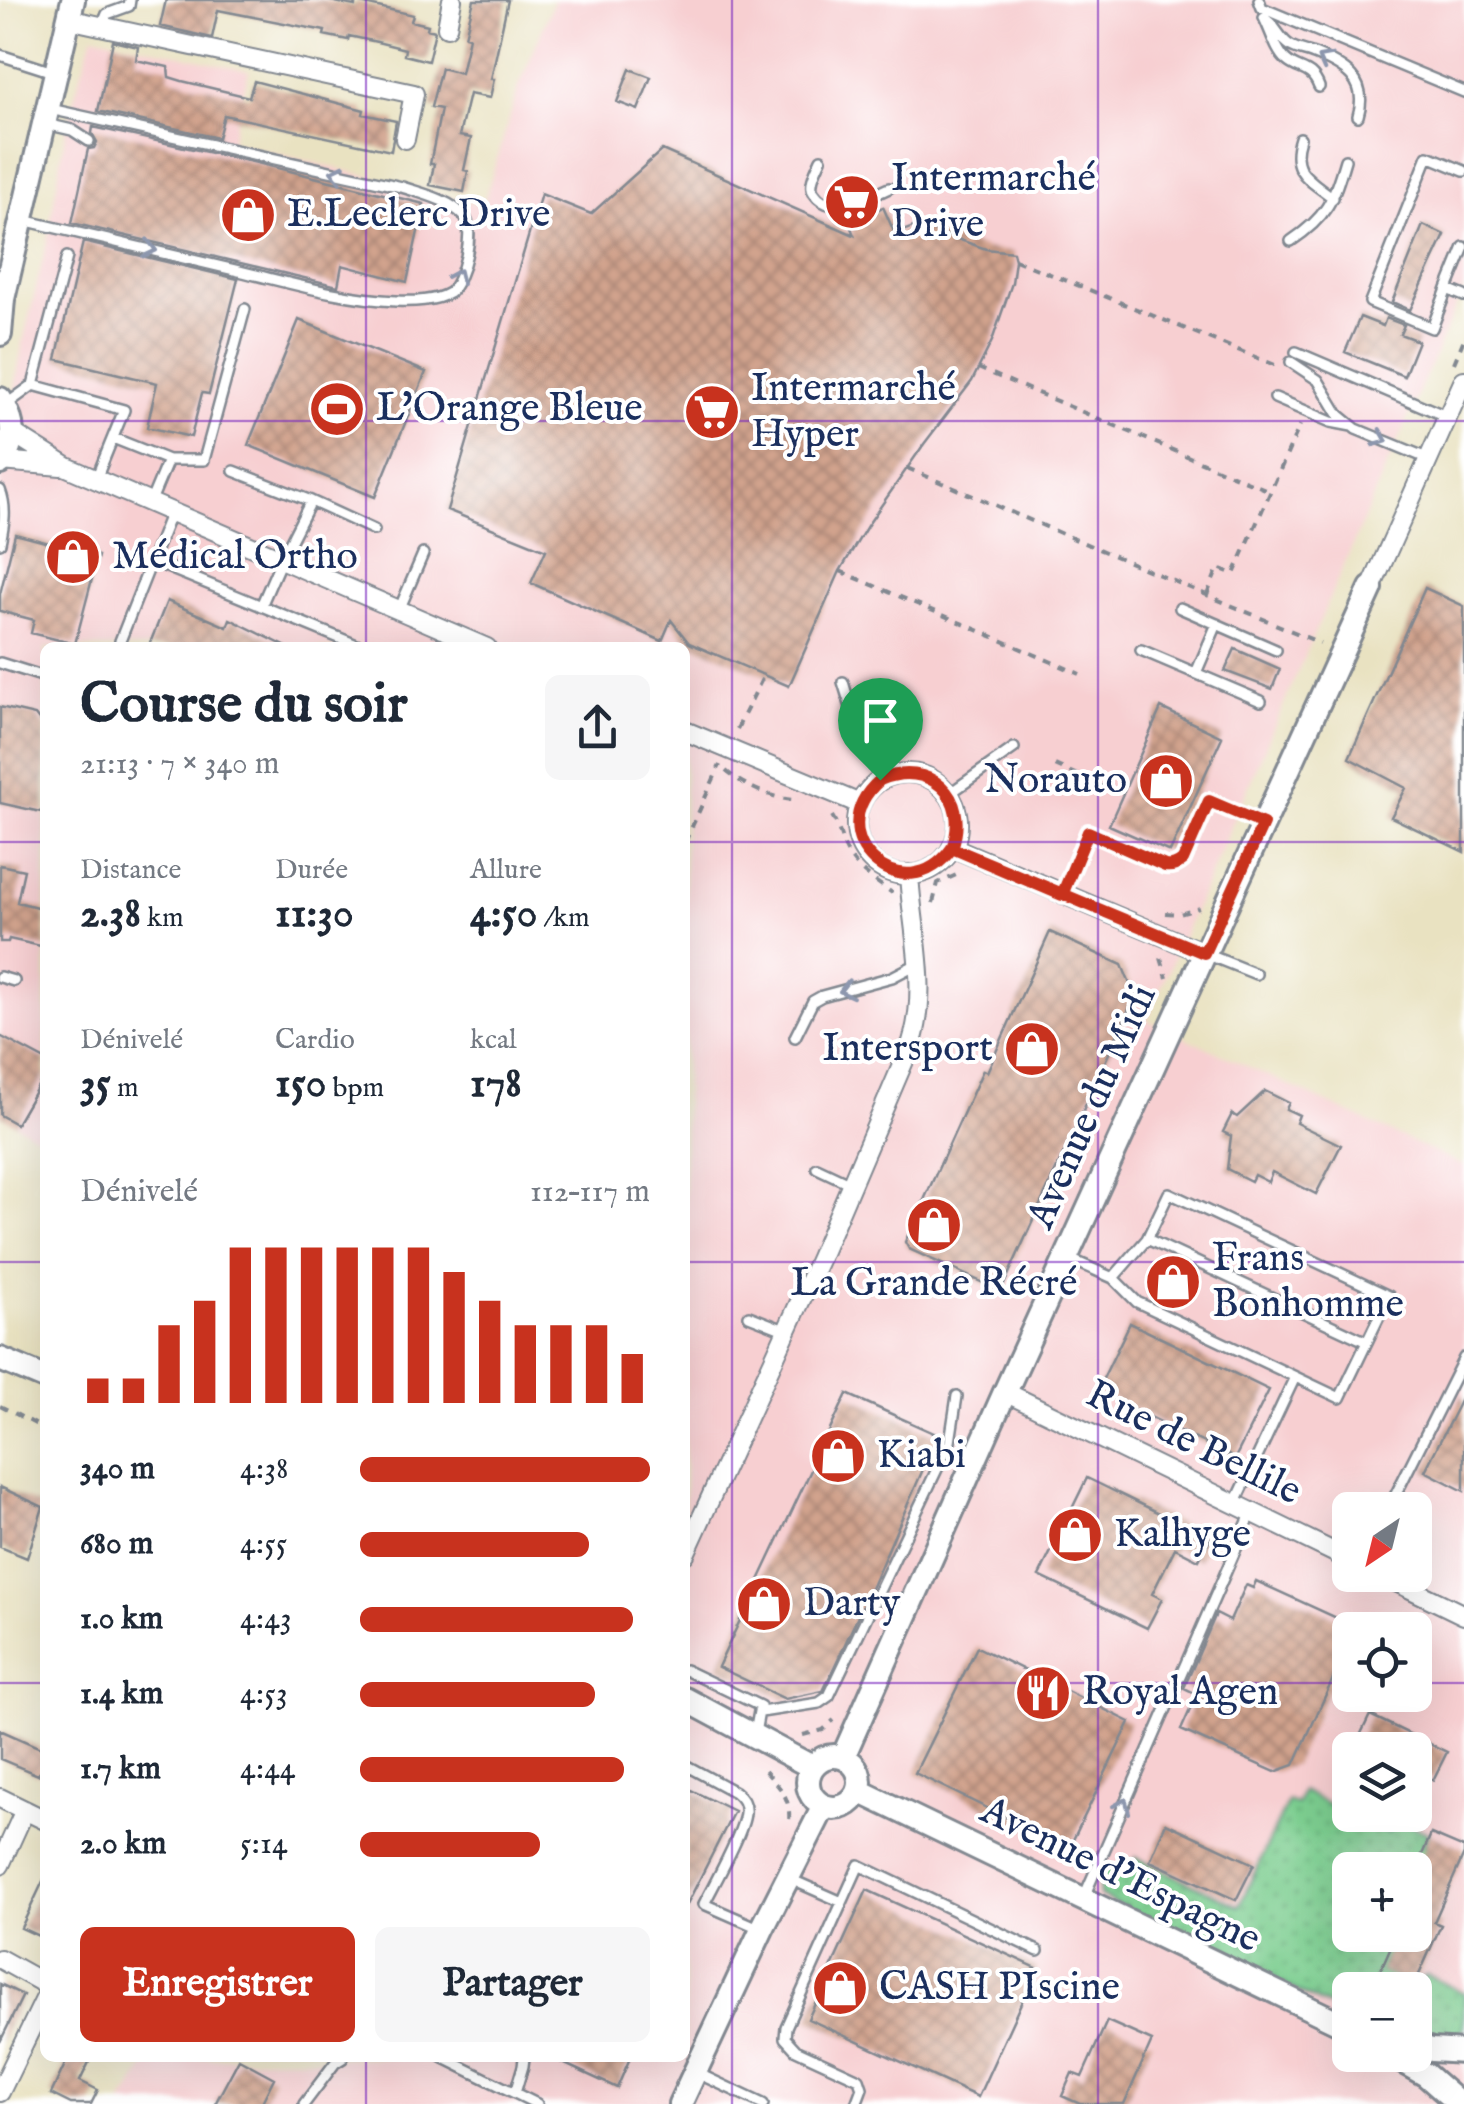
<!DOCTYPE html>
<html lang="fr">
<meta charset="utf-8">
<style>
:root{--surface:#fff;--page:#f6f6f7;--text:#1f2937;--muted:#747a83;--accent:#c8321e}
body{margin:0;font-family:"IM FELL English",serif;background:var(--page);color:var(--text);height:100vh;display:flex;flex-direction:column;font-size:38px;white-space:nowrap}
*{box-sizing:border-box;margin:0}
p{font-size:32px;color:var(--muted)}
.icon{flex:none;width:55px;height:55px;fill:none;stroke:currentColor;stroke-width:2;stroke-linecap:round;stroke-linejoin:round}
.map{position:relative;flex:1;overflow:hidden}
.sheet{position:absolute;left:40px;top:642px;width:650px;height:1420px;display:flex;flex-direction:column;background:var(--surface);border-radius:15px;box-shadow:0 10px 40px #0002}
.sheet>*{flex:none}
.needle{width:65px;rotate:215deg}
.fabs{position:absolute;left:1332px;top:1492px;display:grid;gap:20px}
.fabs a{display:grid;place-items:center;width:100px;height:100px;border-radius:15px;background:var(--surface);box-shadow:0 10px 40px #0002;font-size:50px}
.pin{position:absolute;display:grid;place-items:center;width:85px;height:85px;color:#fff;margin:-102px -42px;border-radius:50% 50% 50% 0;rotate:-45deg;box-shadow:0 0 10px #0007}
.pin .icon{rotate:45deg}
.round{display:grid;place-items:center;flex:none;width:105px;height:105px;border-radius:15px;background:var(--page)}
.headline{display:flex;align-items:center;justify-content:space-between;height:170px;padding:0 40px}
h1{font-size:55px;font-weight:800;line-height:75px}
.stats{display:grid;grid-template-columns:repeat(3,1fr);gap:15px;height:170px;padding:10px 40px}
.stats div{display:grid;align-content:center}
.stats b{font-size:42px;font-weight:800}
.stats small{font-size:28px;font-weight:400}
.stats p{font-size:28px}
.chart{height:280px;padding:20px 40px}
.chart p{display:flex;justify-content:space-between}
.chart svg{width:100%;height:180px;margin-top:10px;stroke:var(--accent);stroke-width:6}
.primary-button{display:flex;gap:20px;margin-top:auto;padding:20px 40px}
.primary-button a{flex:1;height:115px;border-radius:15px;background:var(--accent);color:#fff;font-size:40px;font-weight:800;line-height:115px;text-align:center}
.primary-button a+a{background:var(--page);color:var(--text)}
ul{padding:0 40px;list-style:none;font-size:32px}
li{display:grid;grid-template-columns:160px 120px 1fr;align-items:center;height:75px}
li i{height:25px;border-radius:12px;background:var(--accent)}
.map>svg:first-child{display:block}
.built{fill:#f7cfd1;fill-rule:evenodd}
.grass{fill:url(#grass-dots);stroke:#4c7e76;stroke-width:2.5}
.building{fill:url(#building-cross-hatch)}
.lines{fill:none;stroke-linecap:round;stroke-linejoin:round}
.service-casing{stroke:#828890;stroke-width:14}
.minor-casing{stroke:#828890;stroke-width:22}
.tertiary-casing{stroke:#828890;stroke-width:28}
.path{stroke:#828890;stroke-width:4;stroke-dasharray:8 8;stroke-linecap:butt}
.service{stroke:#fff;stroke-width:9}
.minor{stroke:#fff;stroke-width:18}
.tertiary{stroke:#fff;stroke-width:22}
.oneway{stroke:#8d97ae}
.route-casing{stroke:#fff;stroke-width:20}
.route{stroke:#c8321e;stroke-width:12}
.grid{fill:none;stroke:#7b2cbf;stroke-width:2.5;stroke-opacity:0.55}
.labels{text-anchor:middle;dominant-baseline:central;stroke-width:8;stroke-linejoin:round;paint-order:stroke}
.poi-label{font-size:40px;fill:#1b2f5e;stroke:#fff;text-anchor:start}
.street-label{font-size:40px;fill:#1b2f5e;stroke:#fff}
</style>
<div class="map">
<svg width="1464" height="2104" viewBox="0 0 1464 2104">
<defs>
<pattern id="grass-dots" width="8" height="8" patternUnits="userSpaceOnUse" patternTransform="scale(2.5)"><rect width="8" height="8" fill="#7ccd8f"/><path d="M2 2h.1M6 6h.1" fill="none" stroke="#6bb07e" stroke-width="1.8" stroke-linecap="round"/></pattern>
<pattern id="building-cross-hatch" width="8" height="8" patternUnits="userSpaceOnUse" patternTransform="scale(2.5)"><rect width="8" height="8" fill="#d1a38d"/><path d="M0 0l8 8M0 8l8-8" fill="none" stroke="#a98576"/></pattern>
</defs>
<rect width="100%" height="100%" fill="#fff"/>
<filter id="ink" filterUnits="userSpaceOnUse"><feTurbulence type="fractalNoise" baseFrequency=".01" numOctaves="2"/><feDisplacementMap in="SourceGraphic" scale="20" xChannelSelector="R" yChannelSelector="G"/><feConvolveMatrix kernelMatrix="1 2 1 2 8 2 1 2 1" color-interpolation-filters="sRGB"/></filter>
<filter id="wash" filterUnits="userSpaceOnUse"><feTurbulence type="fractalNoise" baseFrequency=".0048" numOctaves="4" result="noise"/><feDisplacementMap in="SourceGraphic" scale="40" xChannelSelector="R" yChannelSelector="G"/><feGaussianBlur stdDeviation="2.25" result="paint"/><feColorMatrix in="noise" values="0 0 0 0 0 0 0 0 0 0 0 0 0 0 0 0 0 1.4 0 .05"/><feComposite in="paint" operator="in"/></filter>
<g filter="url(#wash)">
<rect width="100%" height="100%" fill="#e9e2c1"/>
<path class="built" d="M554,0H1464V288L1147,1020L1464,1166V2104H122L150,2058H685V648H45V1141L0,1115V478L22,346L47,242L64,141L73,101L93,35L249,71L231,142L483,205L519,86ZM1350,1510H1415V1575H1350ZM1350,1630H1415V1695H1350ZM1350,1750H1415V1815H1350ZM1350,1870H1415V1935H1350ZM1350,1990H1415V2055H1350Z"/>
<path class="grass" d="M1302,1791L1388,1833L1395,1819L1429,1833L1424,1843L1427,1845L1415,1871L1350,1870V1935H1396L1380,1971L1412,1985L1427,1975L1464,1993V2028L1461,2032L1428,2038L1415,2035V1990H1350V2014L1321,2003L1100,1896L1099,1883L1106,1867L1128,1876L1135,1857L1239,1906L1288,1801L1297,1804Z"/>
<g id="blocks">
<path class="building" d="M166,0H325L355,6L356,2L413,15L411,21L428,25L427,29L435,31L428,61L404,55L405,49L377,42L349,36L348,40L324,35L325,31L218,10L212,38L160,26Z
M474,0H508L491,79H494L490,98L469,94L459,136L471,138L464,170L468,171L464,192L430,185L434,164H430L441,109L431,107L441,68L461,73L469,37L465,36Z
M113,41L138,47L136,60L168,67L169,77L182,81L249,97L254,81L364,110L363,114L396,121L391,151L224,115L218,138L98,111Z
M630,69L651,77L638,110L617,102Z
M93,127L257,163L424,204L407,282L342,265L338,286L72,223L88,149L94,148L97,142L92,133Z
M662,150L854,235L845,213L865,208L868,214L883,207L895,234L921,224L937,232L986,249L1013,252L1015,260L1012,283L992,341L972,381L924,444L867,526L840,571L789,686L689,643L671,620L662,641L531,583L546,550L447,510L541,194L591,214Z
M853,181L858,193L839,197L836,188Z
M1423,225L1445,235L1410,310L1392,302Z
M83,242L238,279L209,394L202,393L191,437L147,427L157,383L56,359Z
M1360,317L1383,326L1386,318L1404,325L1400,334L1418,341L1404,376L1345,352Z
M299,320L426,372L375,497L248,445Z
M15,534L98,556L75,644L31,633L34,620L0,611V594Z
M1425,588L1464,606V852L1391,817L1406,788L1349,758Z
M167,601L227,627L230,619L289,648H148Z
M1235,649L1280,669L1272,689L1225,671Z
M0,707L35,715L45,728V813L0,803Z
M1161,708L1222,737L1170,852L1109,825Z
M0,865L24,870L17,902L45,909V947L9,939L8,942H0Z
M1050,932L1122,965L1135,996L1001,1291L909,1249L905,1242L983,1070L987,1072Z
M0,1036L45,1060V1074L16,1124L0,1115Z
M1265,1091L1289,1103L1286,1109L1299,1115L1296,1123L1341,1145L1316,1194L1272,1172L1268,1182L1254,1175L1251,1181L1227,1169L1231,1136L1223,1132L1232,1114L1237,1117Z
M1130,1323L1269,1390L1235,1458L1097,1391Z
M1464,1393V1491L1425,1471Z
M847,1394L938,1435L873,1584L823,1691L785,1699L718,1667Z
M1087,1478L1210,1538L1199,1560L1175,1548L1152,1594L1162,1599L1147,1628L1039,1576Z
M0,1487L43,1507L27,1558L0,1547Z
M1256,1581L1350,1624V1641L1294,1765L1275,1772L1181,1730L1197,1694L1184,1688L1216,1614L1230,1621L1246,1585L1253,1588Z
M977,1647L1130,1722L1069,1848L915,1773Z
M1370,1715L1447,1752L1433,1780L1415,1771V1750H1370L1356,1744Z
M0,1730L45,1750V1775L40,1772L38,1775L0,1759Z
M685,1787L734,1811L685,1908Z
M1166,1823L1254,1864L1236,1900L1150,1861Z
M1431,1834L1464,1848V1854L1434,1922L1441,1925L1414,1986L1380,1971L1396,1935H1415V1871Z
M45,1877V1939L21,1928Z
M867,1890L1037,1968L978,2097L808,2019Z
M0,1984L23,1995L0,2042Z
M1107,2021L1152,2041L1124,2104H1080L1062,2096L1072,2073L1082,2077Z
M68,2058H91L80,2081L98,2090L91,2104H71L51,2094Z
M552,2058H630L617,2088Z
M239,2059L274,2078L261,2104H215Z"/>
</g>
</g>
<g filter="url(#ink)">
<use href="#blocks" fill-opacity="0" stroke="#828890" stroke-width="2.5"/>
<g class="lines">
<g class="service-casing">
<path id="service" d="M1259,0L1262,8L1464,92
M1264,18C1276,25 1279,39 1291,46C1298,50 1307,51 1314,54C1344,66 1369,80 1358,116
M1265,20C1271,32 1276,51 1286,60C1299,72 1311,66 1319,87
M102,26L107,14L129,6L130,0
M0,55L53,72
M46,124L72,130L89,141
M1300,138C1289,172 1309,179 1333,198
M821,159C818,166 813,175 812,183C811,191 813,192 818,198C837,216 868,197 889,188
M23,220C95,237 167,254 239,271C290,283 344,299 396,301C412,302 436,301 449,293C463,283 476,229 464,216C448,199 423,194 402,187L50,109
M1291,241C1327,217 1333,201 1345,160
M1464,247L1447,289L1464,296
M1447,289L1432,328L1370,302L1428,156L1464,171
M1296,352L1448,417
M1291,362L1318,380L1339,415L1356,429L1429,459
M33,385L67,257
M1275,398L1331,422L1352,426
M7,404L33,385L124,410L96,479
M113,438L168,460L150,503
M168,460H204L245,309
M234,471L311,501L281,560L261,606
M0,490C7,508 4,524 0,543
M311,501L374,530
M152,561L359,646
M1180,608L1276,650
M399,610L423,554
M120,641L171,512
M1141,650L1261,701
M0,663L45,677
M1196,673L1217,624
M843,682L856,724L880,780
M949,794L1014,748
M1063,892L1088,832L1165,866L1178,865L1190,848L1209,801L1260,823
M1206,954L1256,974
M0,977L14,981
M795,1037L813,1001L822,996L892,977L917,964
M817,1168L851,1184
M1147,1239L1169,1193L1389,1296L1367,1342
M1068,1258L1113,1278L1137,1302L1340,1398L1367,1342L1147,1239L1113,1278
M749,1316L787,1331
M1235,1504L1295,1377
M1388,1510L1464,1358
M685,1670L760,1706L755,1733
M761,1712L819,1703L829,1696L950,1442L957,1396
M685,1765L735,1792C742,1798 746,1803 745,1813C744,1831 714,1884 704,1904L759,1928
M790,1879L842,1902
M1083,1899L1252,1512
M444,2058L537,2104
M697,2073L763,2104
M515,2093L523,2066L524,2058
M304,2104L335,2063L343,2058
M856,2104L862,2088L859,2079L796,2050L785,2038L786,2027L859,1865L1038,1951"/>
</g>
<g class="minor-casing">
<path id="minor" d="M68,19L414,94L405,139
M447,27L452,0
M13,433L67,467L487,648
M1,461L61,466
M1371,588L1464,380
M685,731L860,804
M856 824a51 51 0 1 1 102 0a51 51 0 1 1-102 0Z
M952,847L1204,953
M1005,1392L1350,1560
M685,1554L819,1260L912,1042C929,988 912,930 909,874
M1382,1575L1464,1615
M0,1798L45,1820
M0,1865L25,1810
M0,1959L45,1984
M0,2092L45,1999"/>
</g>
<g class="tertiary-casing">
<path id="tertiary" d="M0,334L3,299L73,0
M0,399C15,421 17,441 0,463
M0,1359L45,1378
M685,1699L812,1767
M808 1782a26 26 0 1 1 52 0a26 26 0 1 1-52 0Z
M843,1757L1005,1392L1371,588
M859,1791L1350,2028
M1415,2045L1432,2050L1464,2052
M1391,2055L1426,2075L1459,2104
M680,2104L762,1929L824,1806"/>
</g>
<path class="path" d="M1015,260L1275,365
M1454,363L1464,339
M978,368L1270,491
M907,468L1320,643
M840,571L1080,674
M1207,595L1218,568L1234,574L1300,425
M737,729L764,675
M1055,765L1108,789
M726,771C742,785 773,799 794,800
M832,816C840,828 841,842 848,854C858,871 877,882 892,893
M685,842L720,765
M933,903L938,883L961,873
M1165,913L1180,914L1199,908
M1161,958L1167,978
M0,1406L45,1429
M803,1735L823,1730L834,1720
M765,1771C781,1789 791,1797 789,1823"/>
<use href="#service" class="service"/>
<use href="#minor" class="minor"/>
<use href="#tertiary" class="tertiary"/>
</g>
<defs><path id="oneway-chevron" d="M-2-3.5L2.5 0L-2 3.5" fill="none" stroke-width="1.6" stroke-linecap="round" stroke-linejoin="round" transform="scale(2.5)"/></defs>
<g class="oneway">
<use href="#oneway-chevron" transform="translate(1324 60) rotate(-152)"/>
<use href="#oneway-chevron" transform="translate(337 173) rotate(-167)"/>
<use href="#oneway-chevron" transform="translate(150 249) rotate(13)"/>
<use href="#oneway-chevron" transform="translate(457 276) rotate(-66)"/>
<use href="#oneway-chevron" transform="translate(1381 439) rotate(22)"/>
<use href="#oneway-chevron" transform="translate(846 990) rotate(166)"/>
<use href="#oneway-chevron" transform="translate(1123 1805) rotate(-67)"/>
</g>
</g>
<g class="lines" filter="url(#ink)">
<g class="route-casing">
<path id="route" d="M880,780C929,759 971,796 952,848L1204,953L1263,824L1209,801L1183,860C1177,865 1173,867 1165,866L1088,832L1062,895L952,848C905,915 815,837 880,780"/>
</g>
<use href="#route" class="route"/>
</g>
<path class="grid" d="M366,0V648M732,0V2104M1098,0V2104M0,421H1464M0,842H45M685,842H1464M0,1262H45M685,1262H1464M0,1683H45M685,1683H1350M1415,1683H1464M366,2058V2104"/>
<defs>
<g id="supermarket-disc" transform="scale(2.875)"><circle r="9.5" fill="#c8321e" stroke="#fff"/><path d="M-6-5.5h2.5l.6 2H6L4.5 2H-2.5L-4.4-4H-6ZM-1.5 3.2a1.3 1.3 0 1 0 .1 0ZM3 3.2a1.3 1.3 0 1 0 .1 0Z" fill="#fff"/></g>
<g id="shop-disc" transform="scale(2.875)"><circle r="9.5" fill="#c8321e" stroke="#fff"/><path d="M-5-2.5h2.3a2.7 3.5 0 0 1 5.4 0H5L5.5 6h-11ZM-1.5-2.5h3a1.5 2.3 0 0 0-3 0Z" fill="#fff"/></g>
<g id="stadium-disc" transform="scale(2.875)"><circle r="9.5" fill="#c8321e" stroke="#fff"/><path d="M0-5a6.5 5 0 1 0 0 10a6.5 5 0 1 0 0-10ZM-3.5-1.8h7v3.6h-7Z" fill="#fff"/></g>
<g id="restaurant-disc" transform="scale(2.875)"><circle r="9.5" fill="#c8321e" stroke="#fff"/><path d="M-5-6h1v4h1v-4h1v4h1v-4h1v5L-1.5 .5V6h-2V.5L-5-1ZM5-6V6H3V1.5H1.5Q1.5-4 5-6Z" fill="#fff"/></g>
</defs>
<g fill-rule="evenodd">
<use href="#supermarket-disc" x="852" y="202"/>
<use href="#shop-disc" x="248" y="215"/>
<use href="#stadium-disc" x="337" y="409"/>
<use href="#supermarket-disc" x="712" y="412"/>
<use href="#shop-disc" x="73" y="557"/>
<use href="#shop-disc" x="1166" y="781"/>
<use href="#shop-disc" x="1032" y="1049"/>
<use href="#shop-disc" x="934" y="1225"/>
<use href="#shop-disc" x="1173" y="1282"/>
<use href="#shop-disc" x="838" y="1456"/>
<use href="#shop-disc" x="1075" y="1535"/>
<use href="#shop-disc" x="764" y="1604"/>
<use href="#restaurant-disc" x="1043" y="1693"/>
<use href="#shop-disc" x="840" y="1988"/>
</g>
<g class="labels">
<g class="poi-label">
<text x="891" y="179">Intermarché<tspan x="891" dy="46">Drive</tspan></text>
<text x="287" y="215">E.Leclerc Drive</text>
<text x="751" y="389">Intermarché<tspan x="751" dy="46">Hyper</tspan></text>
<text x="376" y="409">L'Orange Bleue</text>
<text x="112" y="557">Médical Ortho</text>
<text x="1127" y="781" text-anchor="end">Norauto</text>
<text x="993" y="1049" text-anchor="end">Intersport</text>
<text x="1212" y="1259">Frans<tspan x="1212" dy="46">Bonhomme</tspan></text>
<text x="934" y="1284" text-anchor="middle">La Grande Récré</text>
<text x="877" y="1456">Kiabi</text>
<text x="1114" y="1535">Kalhyge</text>
<text x="803" y="1604">Darty</text>
<text x="1082" y="1693">Royal Agen</text>
<text x="879" y="1988">CASH PIscine</text>
</g>
<g class="street-label">
<text transform="translate(1093 1107) rotate(-66)">Avenue du Midi</text>
<text transform="translate(1193 1444) rotate(26)">Rue de Bellile</text>
<text transform="translate(1120 1876) rotate(26)">Avenue d'Espagne</text>
</g>
</g>
</svg>
<div class="fabs">
<a><svg class="needle" viewBox="-14 -14 28 28"><path d="M0-13l5 13h-10z" fill="#e53935"/><path d="M0 13l5-13h-10z" fill="#747a83"/></svg></a>
<a><svg class="icon" aria-label="locate" viewBox="0 0 24 24"><circle cx="12" cy="12" r="6"/><path d="M12 2v4M12 18v4M2 12h4M18 12h4"/></svg></a>
<a><svg class="icon" aria-label="layers" viewBox="0 0 24 24"><path d="M12 4l9 5-9 5-9-5zM3 14l9 5 9-5"/></svg></a>
<a>+</a>
<a>−</a>
</div>
<div class="pin" style="left:880px;top:780px;background:#1e9e55"><svg class="icon" aria-label="arrive" viewBox="0 0 24 24"><path d="M6 21V4h12l-3 4 3 4H6"/></svg></div>
<section class="sheet">
<div class="headline"><div><h1>Course du soir</h1><p>21:13 · 7 × 340 m</p></div><a class="round"><svg class="icon" aria-label="share" viewBox="0 0 24 24"><path d="M12 15V3M7 8l5-5 5 5M5 13v7h14v-7"/></svg></a></div>
<div class="stats">
<div><p>Distance</p><b>2.38<small> km</small></b></div>
<div><p>Durée</p><b>11:30</b></div>
<div><p>Allure</p><b>4:50<small> /km</small></b></div>
</div>
<div class="stats">
<div><p>Dénivelé</p><b>35<small> m</small></b></div>
<div><p>Cardio</p><b>150<small> bpm</small></b></div>
<div><p>kcal</p><b>178</b></div>
</div>
<div class="chart"><p><span>Dénivelé</span>112–117 m</p>
<svg viewBox="0 0 160 44" preserveAspectRatio="none"><path d="M5 44V38M15 44V38M25 44V25M35 44V19M45 44V6M55 44V6M65 44V6M75 44V6M85 44V6M95 44V6M105 44V12M115 44V19M125 44V25M135 44V25M145 44V25M155 44V32"/></svg>
</div>
<ul>
<li><b>340 m</b>4:38<i style="width:100%"></i></li>
<li><b>680 m</b>4:55<i style="width:79%"></i></li>
<li><b>1.0 km</b>4:43<i style="width:94%"></i></li>
<li><b>1.4 km</b>4:53<i style="width:81%"></i></li>
<li><b>1.7 km</b>4:44<i style="width:91%"></i></li>
<li><b>2.0 km</b>5:14<i style="width:62%"></i></li>
</ul>
<div class="primary-button"><a>Enregistrer</a><a>Partager</a></div>
</section>
</div>
